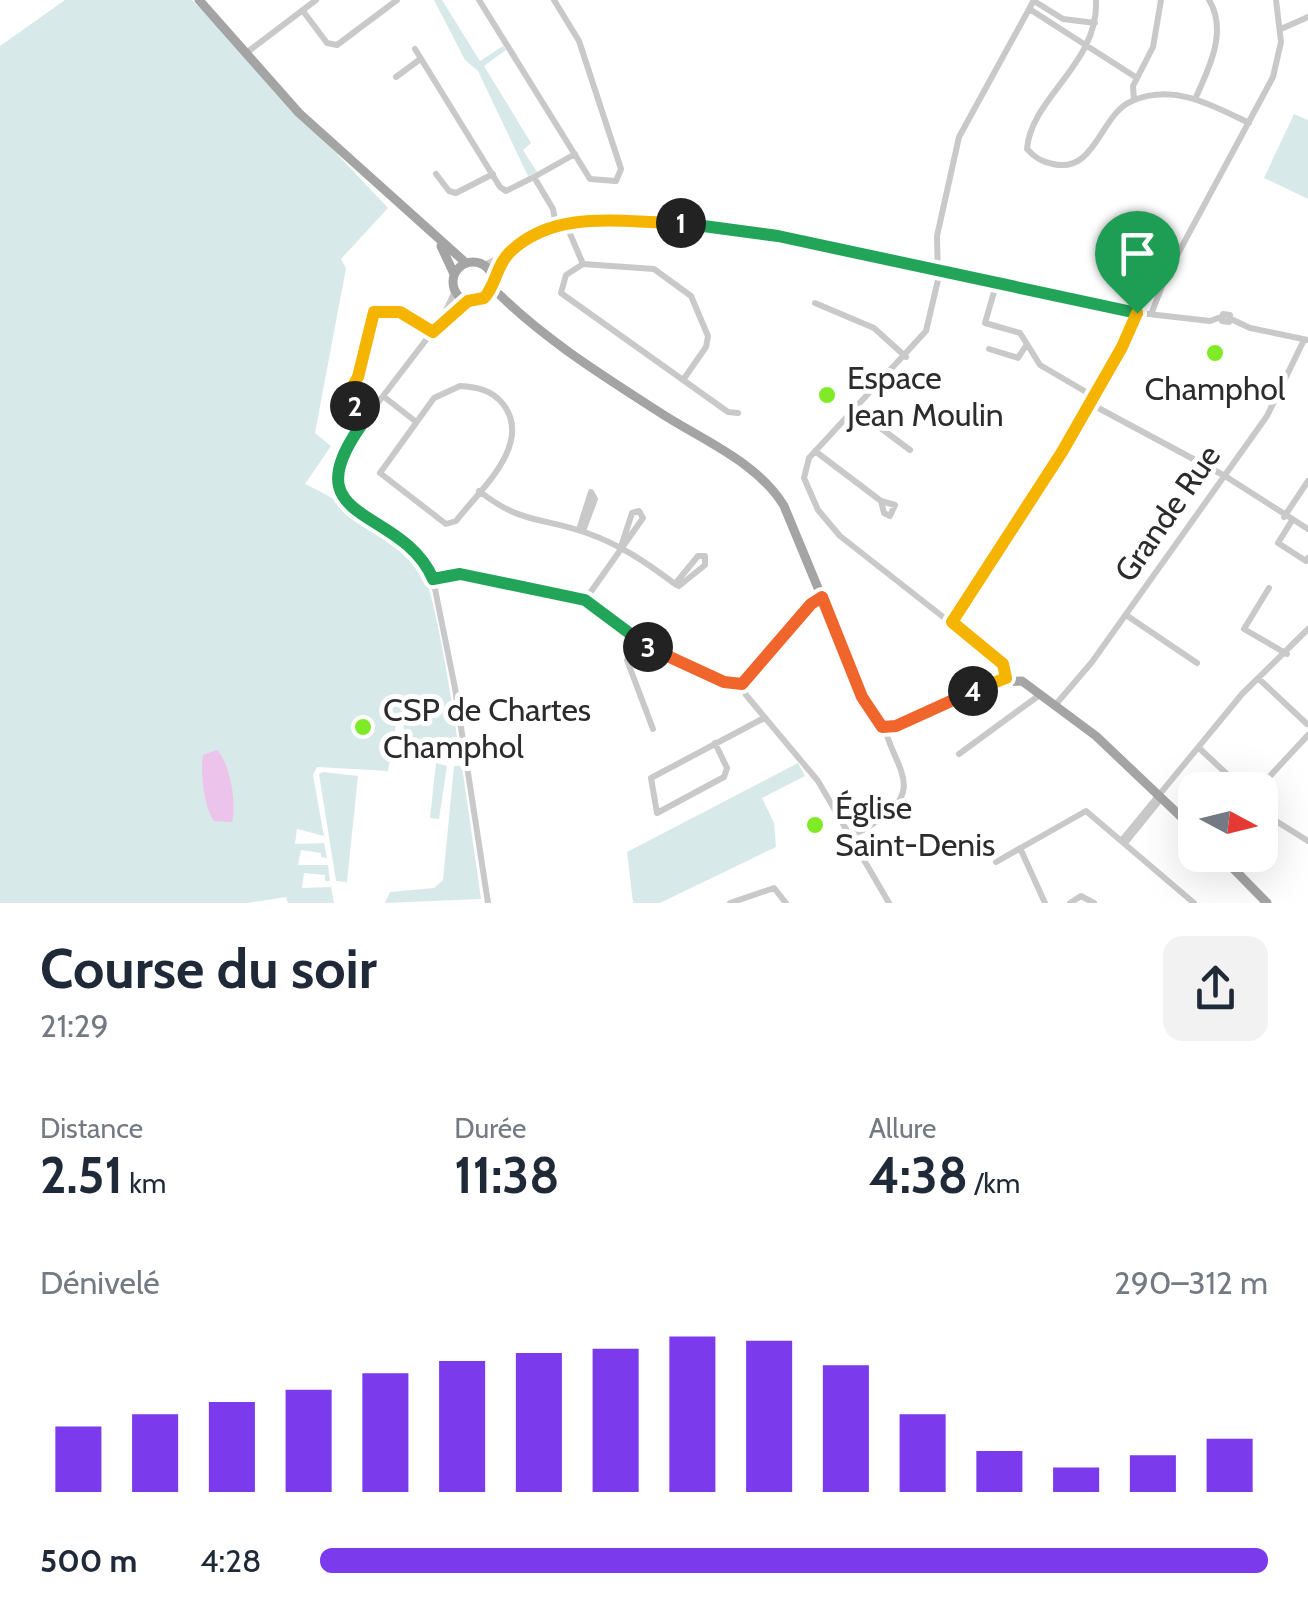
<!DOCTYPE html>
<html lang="fr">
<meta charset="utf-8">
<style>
:root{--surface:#fff;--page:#f2f2f3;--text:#1f2937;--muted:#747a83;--accent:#7c3aed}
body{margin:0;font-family:Cabin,sans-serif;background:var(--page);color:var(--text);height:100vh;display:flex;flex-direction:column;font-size:38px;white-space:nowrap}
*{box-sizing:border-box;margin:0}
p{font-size:32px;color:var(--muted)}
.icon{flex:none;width:55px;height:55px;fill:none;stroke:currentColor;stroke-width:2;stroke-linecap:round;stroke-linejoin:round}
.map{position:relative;height:903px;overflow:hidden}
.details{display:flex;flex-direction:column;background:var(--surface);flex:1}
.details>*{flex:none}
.needle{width:65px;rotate:97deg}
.tools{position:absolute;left:1178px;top:772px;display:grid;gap:20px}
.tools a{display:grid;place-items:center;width:100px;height:100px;border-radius:20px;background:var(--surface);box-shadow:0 10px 40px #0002;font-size:50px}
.pin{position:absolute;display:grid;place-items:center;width:85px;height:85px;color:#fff;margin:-102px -42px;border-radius:50% 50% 50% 0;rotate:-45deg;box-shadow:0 0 10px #0007}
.pin .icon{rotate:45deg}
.km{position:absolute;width:50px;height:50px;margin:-25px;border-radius:50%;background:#222;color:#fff;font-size:28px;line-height:50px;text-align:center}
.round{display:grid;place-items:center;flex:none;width:105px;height:105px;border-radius:20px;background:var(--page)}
.head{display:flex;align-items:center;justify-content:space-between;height:170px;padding:0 40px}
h1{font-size:55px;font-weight:800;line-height:75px}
.metrics{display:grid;grid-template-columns:repeat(3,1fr);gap:15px;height:170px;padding:10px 40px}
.metrics div{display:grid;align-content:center}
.metrics b{font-size:50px;font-weight:800}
.metrics small{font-size:28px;font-weight:400}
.metrics p{font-size:28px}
.chart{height:280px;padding:20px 40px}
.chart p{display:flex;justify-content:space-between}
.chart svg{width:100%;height:180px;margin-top:10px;stroke:var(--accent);stroke-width:6}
ul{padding:0 40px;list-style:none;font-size:32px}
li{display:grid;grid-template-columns:160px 120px 1fr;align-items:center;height:75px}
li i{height:25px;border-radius:12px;background:var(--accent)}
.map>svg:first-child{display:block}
.green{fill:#d8e9ea}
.water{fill:#ecc3eb}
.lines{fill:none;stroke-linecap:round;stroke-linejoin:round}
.minor{stroke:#c9c9c9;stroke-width:6}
.major{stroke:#a4a4a4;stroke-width:9}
.split-1-casing{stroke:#fff;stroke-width:20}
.split-2-casing{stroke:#fff;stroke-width:20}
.split-3-casing{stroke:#fff;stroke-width:20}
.split-4-casing{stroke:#fff;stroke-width:20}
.split-5-casing{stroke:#fff;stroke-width:20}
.split-1{stroke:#22a559;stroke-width:12}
.split-2{stroke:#f5b400;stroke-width:12}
.split-3{stroke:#22a559;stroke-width:12}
.split-4{stroke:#f0652b;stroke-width:12}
.split-5{stroke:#f5b400;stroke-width:12}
.poi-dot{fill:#7feb26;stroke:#fff;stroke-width:4}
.labels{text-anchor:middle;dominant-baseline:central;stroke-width:10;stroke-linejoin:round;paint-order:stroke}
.poi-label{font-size:32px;fill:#2c2c2c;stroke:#fff;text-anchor:start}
.street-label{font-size:32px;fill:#2c2c2c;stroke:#fff}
</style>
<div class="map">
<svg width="1308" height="903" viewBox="0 0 1308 903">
<rect width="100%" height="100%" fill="#fff"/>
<path class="green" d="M65,0H192L388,208L341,259L346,268L315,433L331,446L305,484C332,496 400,538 418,561C435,583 455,722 460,756L436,755L437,742L402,738L404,725L396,724L388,771L317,767L313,775L324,836L297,829L295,844L324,843L327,858L321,857V853L301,850L298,865H328L330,881H325V875L304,873L302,888L331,887L334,903H288L286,897L247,903H0V46Z
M434,0H442L480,61L503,46L506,50L484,66L531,143L523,150L537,172L528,176L478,71L465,60Z
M1294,114L1308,120V199L1264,178Z
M436,763L447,766L439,819L430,818Z
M798,763L805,776L762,798L774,823L776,847L660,903H633L627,852Z
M454,766H462L481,899L385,903L390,892L434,888L443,880Z
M323,772L358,776L347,882L336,881L319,774Z"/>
<path class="water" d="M217,750C230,763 237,804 232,822L214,821C204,807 200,773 203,755Z"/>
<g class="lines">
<path class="minor" d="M479,0L590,179L616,181L621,169L579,41L554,0
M1096,0C1099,64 1031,97 1027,149C1035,158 1042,162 1053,164C1096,174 1100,114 1132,101C1174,83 1212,105 1249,123
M1034,1L1063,19L1095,23
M1031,10L1137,78
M303,11L327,43L337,45L397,0
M1281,29L1308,17
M415,49L500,187L506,191L534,177
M246,53L316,0
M396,77L419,60
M1196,97C1209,68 1228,31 1209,0
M1134,100L1133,86L1153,47L1161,0
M436,174L449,191L456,193L493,174
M565,222L583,264L654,269L691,296L708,336L706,347L683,380
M556,225L553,209L534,177L575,154
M583,264L566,275L561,293L728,412L738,413
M484,265L508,254L532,235L565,222L709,224L1122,311L1210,321L1221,317
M492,277L506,258
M455,291L442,319L344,447L337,475L338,487L353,507L416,555L433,579L455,688L488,903
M815,303L874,328L906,357
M1152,312L1166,276L1273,77L1281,42L1276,0
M1223,314L1230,315L1229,322L1222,321Z
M443,318L468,301
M1231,319L1250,328L1308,340
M1027,344L1040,365L1093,396
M989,349L1018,358L1027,344L1020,333L985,323L996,285
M460,386C477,387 492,390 503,404C534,444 479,491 456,521L446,524L380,473L434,398Z
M383,396L415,421
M1089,403L1225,476L1308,529
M855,409L910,450
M368,415L350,402L348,394L359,377L371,314L400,312L433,332
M815,451L881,501L884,513L890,516L895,505L881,501
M479,491C521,524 541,517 587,533C621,545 647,563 675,584L679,586L705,565V556H698L675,584
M1284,517L1308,481
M1291,522L1278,543L1306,561L1308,558
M579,530L591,492L595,499L583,531
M433,579L461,574L585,600L652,649L724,682L742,684
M1269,588L1244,629L1287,654
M585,600L643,518L639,511L632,513L621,547
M1126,615L1197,663
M952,623L1062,452L1123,347L1137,313
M637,641L627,660L653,729
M1005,678L1003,664L840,536L818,510L804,478L809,458L926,331L938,280L937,236L959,137L1034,0
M1259,679L1307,724
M742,684L746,695L818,781L889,903
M742,684L821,598
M1057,703L1092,662L1267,416L1303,342
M715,743L727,768L724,777L657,813L651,778L764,718
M1199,748L1244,790
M959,754L1041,694
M1257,790L1308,735
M1260,811L1308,841
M852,834C864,832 875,822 886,814C923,787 892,762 885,728
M1122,840L1242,694L1308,629
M1125,843L1159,801
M1020,848L1045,903
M996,862L1086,811L1194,903
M730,903L774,888L786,903
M1070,903L1081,896L1094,903"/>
<path class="major" d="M199,0L299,113L466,263
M441,246L454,274
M453 282a20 20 0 1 1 40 0a20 20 0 1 1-40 0Z
M492,287C541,338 608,379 667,417C707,442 759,464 784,506L869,711L882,727L896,726L992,682L1022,681L1096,736L1195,830
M1220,855L1267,903"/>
</g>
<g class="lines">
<g class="split-1-casing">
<path id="split-1" d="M681,223L778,236L1137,313"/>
</g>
<g class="split-2-casing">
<path id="split-2" d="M355,406L348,394L358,377L374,312H400L433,332L468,301L484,298C496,285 496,266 510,252C556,208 623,223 681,223"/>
</g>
<g class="split-3-casing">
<path id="split-3" d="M355,406L368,416C284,526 400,503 433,579L460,574L585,600L648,647"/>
</g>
<g class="split-4-casing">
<path id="split-4" d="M648,647L724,682L742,684L811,604L822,597L862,697L882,727L896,726L973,691"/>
</g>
<g class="split-5-casing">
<path id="split-5" d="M973,691L1006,678L1003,664L952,622L1062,452L1122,347L1137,313"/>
</g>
<use href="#split-1" class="split-1"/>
<use href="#split-2" class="split-2"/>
<use href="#split-3" class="split-3"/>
<use href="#split-4" class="split-4"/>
<use href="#split-5" class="split-5"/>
</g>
<g class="poi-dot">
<circle cx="1215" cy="353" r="10"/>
<circle cx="827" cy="395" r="10"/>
<circle cx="363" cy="727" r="10"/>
<circle cx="815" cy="825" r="10"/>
</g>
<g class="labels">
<g class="poi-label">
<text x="847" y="377">Espace<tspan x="847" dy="37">Jean Moulin</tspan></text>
<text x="1215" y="388" text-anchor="middle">Champhol</text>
<text x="383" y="709">CSP de Chartes<tspan x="383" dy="37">Champhol</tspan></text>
<text x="835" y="807">Église<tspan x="835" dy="37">Saint-Denis</tspan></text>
</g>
<g class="street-label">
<text transform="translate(1167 513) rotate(-55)">Grande Rue</text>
</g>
</g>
</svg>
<div class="tools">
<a><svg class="needle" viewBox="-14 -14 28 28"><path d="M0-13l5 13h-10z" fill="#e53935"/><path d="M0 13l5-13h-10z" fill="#747a83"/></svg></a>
</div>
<div class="pin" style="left:1137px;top:313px;background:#1e9e55"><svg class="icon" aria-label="arrive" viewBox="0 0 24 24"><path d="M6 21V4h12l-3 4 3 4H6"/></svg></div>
<b class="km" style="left:681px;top:223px">1</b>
<b class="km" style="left:355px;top:406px">2</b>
<b class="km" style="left:648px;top:647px">3</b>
<b class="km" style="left:973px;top:691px">4</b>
</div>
<section class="details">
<div class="head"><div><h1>Course du soir</h1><p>21:29</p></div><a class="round"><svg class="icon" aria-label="share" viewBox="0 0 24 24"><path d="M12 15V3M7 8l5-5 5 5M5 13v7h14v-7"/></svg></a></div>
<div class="metrics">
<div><p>Distance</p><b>2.51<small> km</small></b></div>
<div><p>Durée</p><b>11:38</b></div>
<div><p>Allure</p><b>4:38<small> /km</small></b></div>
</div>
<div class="chart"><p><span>Dénivelé</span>290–312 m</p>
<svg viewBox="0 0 160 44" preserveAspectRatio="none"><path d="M5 44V28M15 44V25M25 44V22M35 44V19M45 44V15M55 44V12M65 44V10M75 44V9M85 44V6M95 44V7M105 44V13M115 44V25M125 44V34M135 44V38M145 44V35M155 44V31"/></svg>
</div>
<ul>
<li><b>500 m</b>4:28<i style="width:100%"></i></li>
</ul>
</section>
